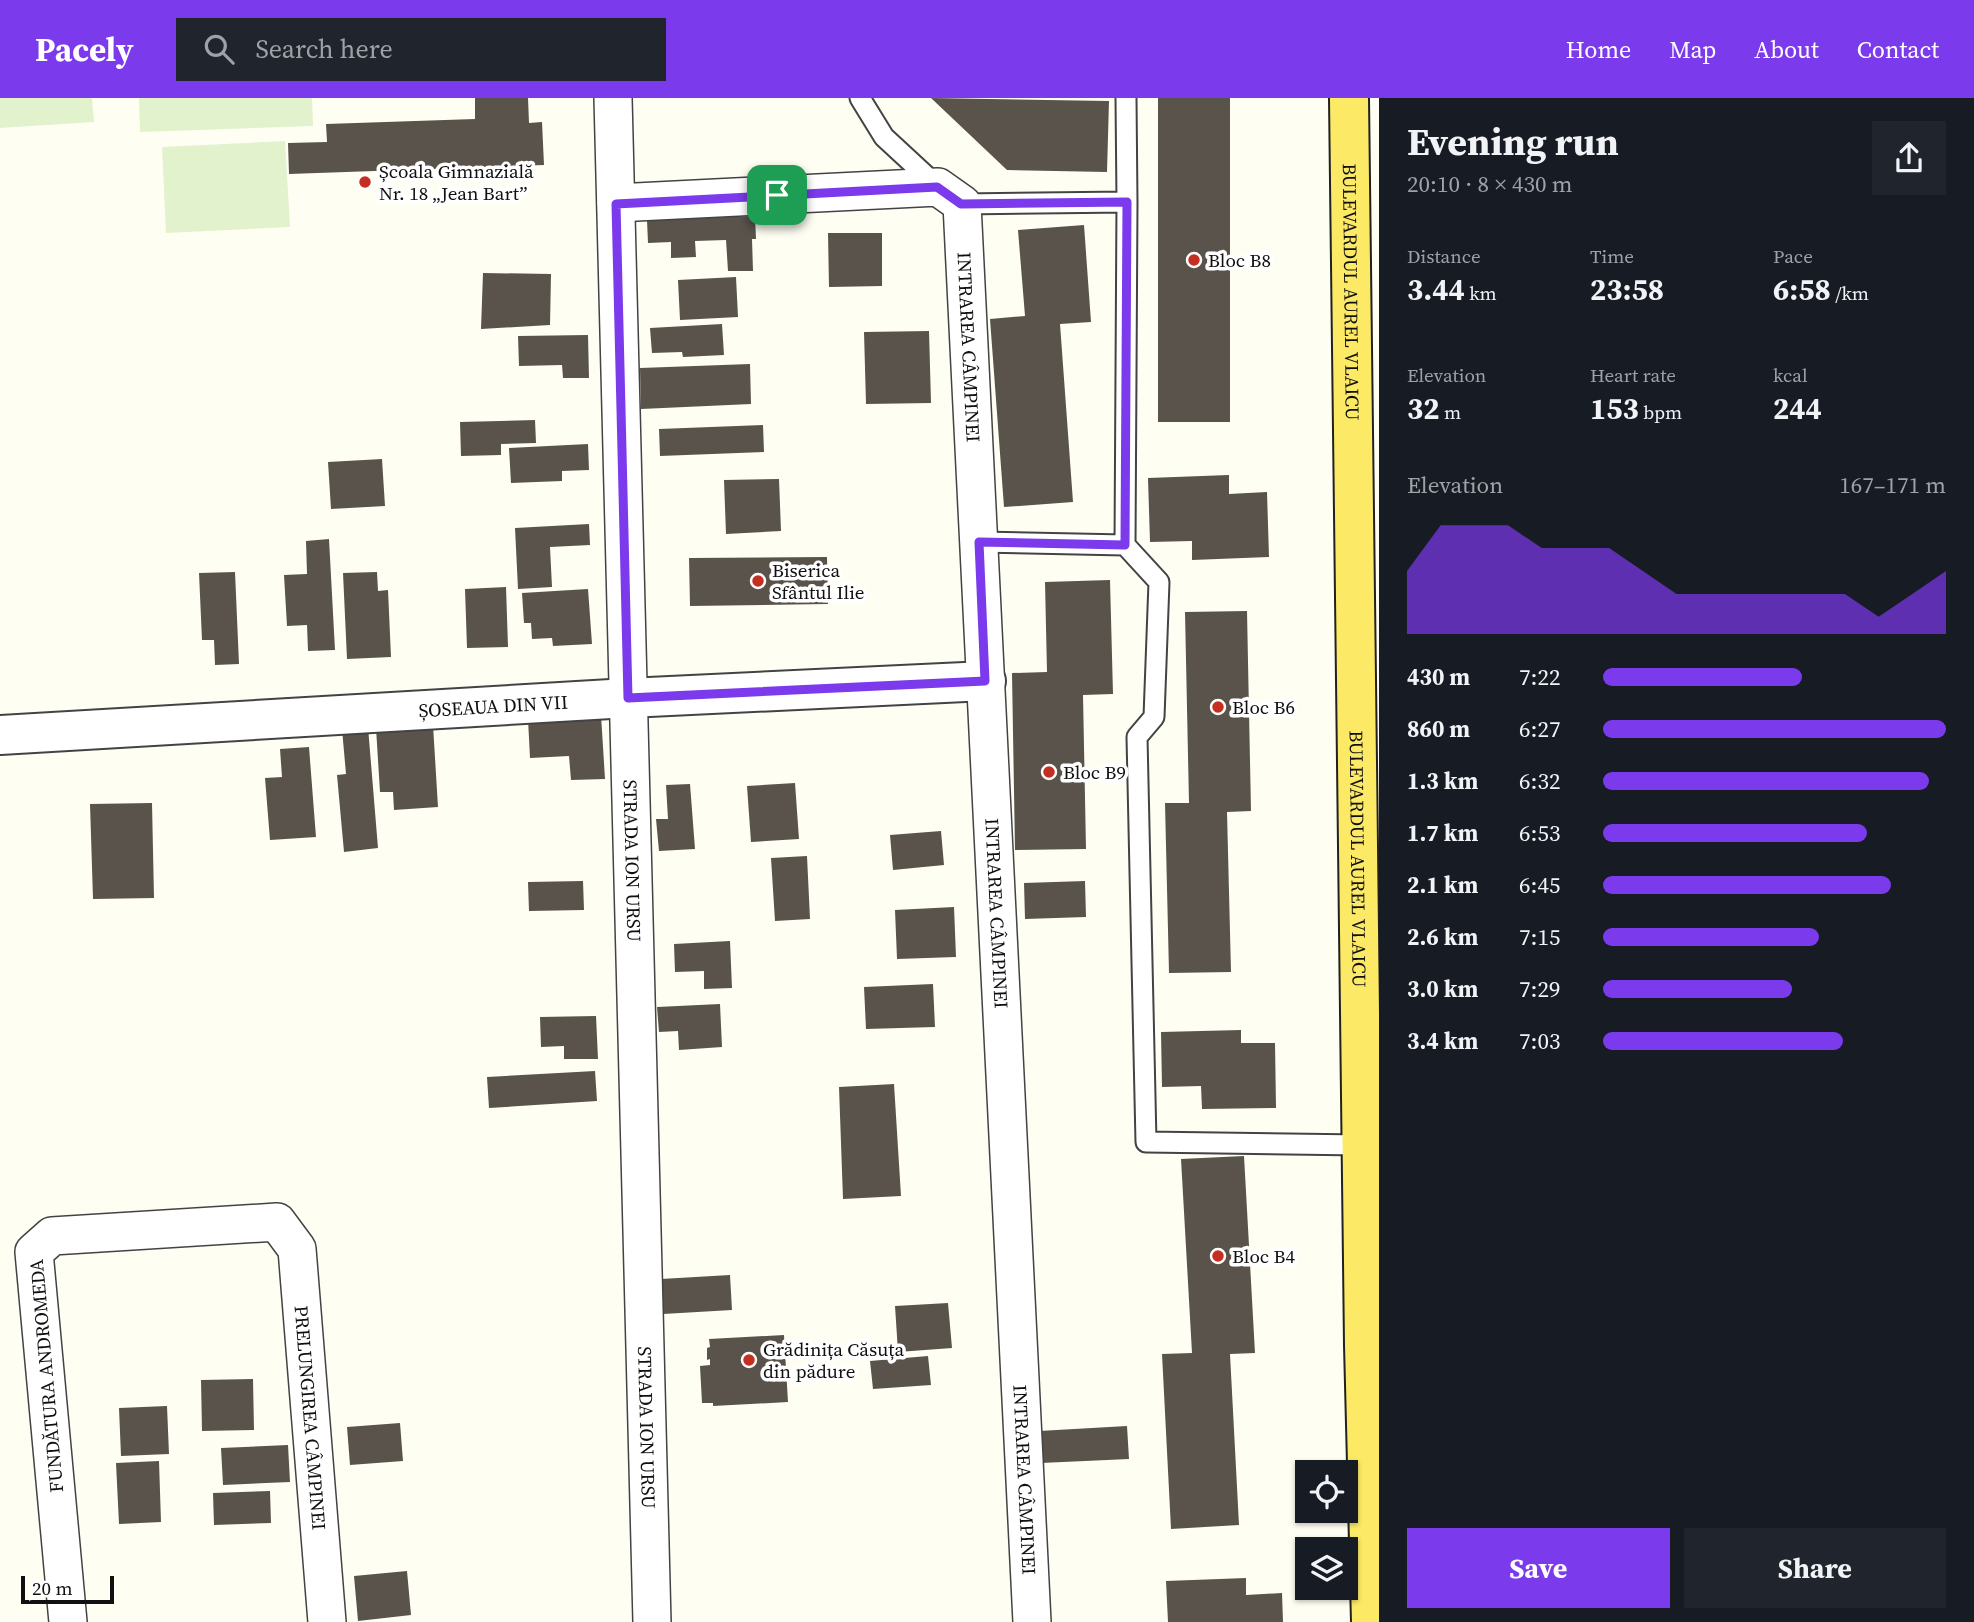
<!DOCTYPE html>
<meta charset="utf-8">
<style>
:root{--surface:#171b24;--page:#20242c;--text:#f1f3f6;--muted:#9ea1a6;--accent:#7c3aed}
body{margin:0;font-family:"Source Serif 4",serif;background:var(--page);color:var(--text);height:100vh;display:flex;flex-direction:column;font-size:26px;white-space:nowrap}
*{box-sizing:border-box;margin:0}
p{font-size:23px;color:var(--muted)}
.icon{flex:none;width:38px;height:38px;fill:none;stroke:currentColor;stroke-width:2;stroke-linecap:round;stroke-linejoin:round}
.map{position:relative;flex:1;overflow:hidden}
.details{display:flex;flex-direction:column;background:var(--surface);width:595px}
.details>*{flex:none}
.fabs{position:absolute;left:1295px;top:1362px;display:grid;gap:14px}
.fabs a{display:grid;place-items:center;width:63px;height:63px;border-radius:0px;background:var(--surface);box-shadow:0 2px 5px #0004;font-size:35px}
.scale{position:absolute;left:21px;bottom:18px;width:93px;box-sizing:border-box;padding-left:7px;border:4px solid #101010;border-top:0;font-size:19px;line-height:24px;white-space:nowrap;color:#101010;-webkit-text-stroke:5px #fff;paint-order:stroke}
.pin{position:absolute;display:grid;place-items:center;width:60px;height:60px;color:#fff;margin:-30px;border-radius:14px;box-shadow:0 4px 10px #0006}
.round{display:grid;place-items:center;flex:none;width:74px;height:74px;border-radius:0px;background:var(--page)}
.summary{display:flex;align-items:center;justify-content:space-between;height:119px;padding:0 28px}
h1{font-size:38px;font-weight:700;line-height:52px}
.metrics{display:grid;grid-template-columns:repeat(3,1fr);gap:10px;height:119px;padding:7px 28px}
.metrics div{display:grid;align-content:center}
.metrics b{font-size:30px;font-weight:700}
.metrics small{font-size:19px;font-weight:400}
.metrics p{font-size:19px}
.chart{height:196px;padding:14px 28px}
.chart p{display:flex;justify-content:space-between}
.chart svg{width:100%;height:126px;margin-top:7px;fill:var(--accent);opacity:.7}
.primary-button{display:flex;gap:14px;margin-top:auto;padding:14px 28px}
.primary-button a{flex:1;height:80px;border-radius:0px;background:var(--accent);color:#fff;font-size:28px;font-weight:700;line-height:80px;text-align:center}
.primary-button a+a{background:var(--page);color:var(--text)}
ul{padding:0 28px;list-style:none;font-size:23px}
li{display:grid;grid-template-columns:112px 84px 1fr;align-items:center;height:52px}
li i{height:18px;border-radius:9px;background:var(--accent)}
header{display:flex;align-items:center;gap:42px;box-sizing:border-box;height:98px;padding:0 35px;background:var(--accent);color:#fff}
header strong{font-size:33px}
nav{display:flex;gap:38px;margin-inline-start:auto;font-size:24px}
.search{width:490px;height:63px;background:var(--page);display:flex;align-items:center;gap:18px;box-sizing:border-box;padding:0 24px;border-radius:0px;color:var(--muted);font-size:26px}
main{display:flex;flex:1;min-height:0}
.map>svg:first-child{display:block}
.pitch{fill:#e1f2cd}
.building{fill:#59534c}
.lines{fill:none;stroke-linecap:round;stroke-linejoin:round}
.service-casing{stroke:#434343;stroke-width:23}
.minor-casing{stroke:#434343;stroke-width:40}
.tertiary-casing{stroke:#434343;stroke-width:42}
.primary-casing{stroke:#212121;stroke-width:42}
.service{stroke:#fff;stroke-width:19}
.minor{stroke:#fff;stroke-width:37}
.tertiary{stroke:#fff;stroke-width:38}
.primary{stroke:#fcea66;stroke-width:38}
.route-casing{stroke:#fff;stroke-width:14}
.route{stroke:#7c3aed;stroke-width:9}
.poi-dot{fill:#c52f22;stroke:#fff;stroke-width:2.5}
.labels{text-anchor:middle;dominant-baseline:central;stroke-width:7;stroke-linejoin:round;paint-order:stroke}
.poi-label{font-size:19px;fill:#101010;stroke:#fff;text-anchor:start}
.street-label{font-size:19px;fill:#101010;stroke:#fff}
</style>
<header>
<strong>Pacely</strong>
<div class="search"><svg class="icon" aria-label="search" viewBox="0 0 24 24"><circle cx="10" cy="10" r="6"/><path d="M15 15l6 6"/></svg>Search here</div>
<nav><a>Home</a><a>Map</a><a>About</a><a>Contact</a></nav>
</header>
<main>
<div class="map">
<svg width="1379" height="1524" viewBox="0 0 1379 1524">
<rect width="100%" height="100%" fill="#fffef3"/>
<path class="pitch" d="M0,0H92L94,24L0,30Z
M139,0H312L313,28L140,34Z
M285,43L290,129L166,135L162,49Z"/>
<path class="building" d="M475,0H528L529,25L542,24L544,67L289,76L288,45L327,44L326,26L475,21Z
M931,0L1109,3L1107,74L1007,72Z
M1158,0H1230V324H1158Z
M755,118L756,141H752L753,173H728L726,142L695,143L696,159L671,160V144L648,145L647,122Z
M1084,127L1091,224L1060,226L1073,404L1004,409L990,221L1025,218L1018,132Z
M828,135H882V188L829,189Z
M483,175L551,176L550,227L481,231Z
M736,179L738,219L680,222L678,182Z
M722,226L724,257L683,259L682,254L652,255L650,230Z
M929,233L931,305L866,306L864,234Z
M588,237L589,280H563L562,267L519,268L518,238Z
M750,266L751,306L641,311L640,270Z
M535,322L536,345L501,346V357L461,358L460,324Z
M763,327L764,354L660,358L659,331Z
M588,346L589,372L562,373V383L511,385L509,350Z
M382,361L385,408L331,411L328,364Z
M1229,377V396L1267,394L1269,459L1192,462V443L1150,444L1148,380Z
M779,381L781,433L726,436L724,382Z
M589,426L590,447L550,449L552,489L518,491L515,430Z
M329,441L335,552L308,553L307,527L287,528L284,477L307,476L306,443Z
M827,459L828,506L690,508L689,460Z
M235,474L239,566L215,567L214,542H202L199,475Z
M377,474L378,493L388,492L391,559L347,561L343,475Z
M1110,482L1113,596L1083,597L1086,751L1015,752L1012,575L1047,574L1045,484Z
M506,489L508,549L467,550L465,491Z
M588,491L592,546L553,548L552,540L532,541L531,525H524L522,495Z
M1247,513L1251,713L1227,714L1231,874L1169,875L1165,705H1189L1185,514Z
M601,617L605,681L571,682L569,658L530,660L528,621Z
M433,627L438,709L394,712L393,694H380L376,630Z
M368,629L378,750L344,754L337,677L346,676L342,631Z
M309,649L316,739L270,742L265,680L282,679L280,651Z
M795,685L799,741L751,744L747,688Z
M690,686L695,751L659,753L656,721H668L666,687Z
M152,705L154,800L93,801L90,706Z
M941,733L944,767L893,772L890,737Z
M807,758L810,821L775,823L771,760Z
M583,783L584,812L529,813L528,784Z
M1085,783L1086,819L1025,821L1024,785Z
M954,809L956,859L897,861L895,812Z
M730,843L732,890L704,891V873L675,874L674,846Z
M933,886L935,929L866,931L864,889Z
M720,906L722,949L679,952L678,933L659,934L657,909Z
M596,918L598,961H564V948L541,949L540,919Z
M1241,932V945H1275L1276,1010L1202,1011L1201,988L1162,989L1161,934Z
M595,973L597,1003L489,1010L487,979Z
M894,986L901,1098L843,1101L839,989Z
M1244,1058L1255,1255L1230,1256L1239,1427L1171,1431L1162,1256L1192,1255L1181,1061Z
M730,1177L732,1212L663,1216L661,1181Z
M948,1205L952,1250L898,1254L895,1208Z
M784,1237L788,1304L713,1308V1305H702L700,1268L710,1267V1261L707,1262V1250L710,1249L709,1241Z
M928,1258L931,1287L873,1291L870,1263Z
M253,1281L254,1332L202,1333L201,1282Z
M167,1308L169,1356L121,1358L119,1310Z
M400,1325L403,1363L350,1367L347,1329Z
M1127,1328L1129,1361L1041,1365L1039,1333Z
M288,1347L290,1384L223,1387L221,1350Z
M159,1363L161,1424L119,1426L116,1365Z
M270,1393L271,1425L214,1427L213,1395Z
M407,1473L411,1517L358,1523L354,1478Z
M1246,1480V1497L1282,1495L1283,1524H1168L1166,1483Z"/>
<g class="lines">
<g class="service-casing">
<path id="service" d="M860,0L884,39L937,88
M962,106L1127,104
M979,444L1125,447L1159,484L1154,619L1137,639L1146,1044L1362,1047
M1125,447L1127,104L1126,0"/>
</g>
<g class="minor-casing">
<g id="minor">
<path id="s1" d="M613,0L652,1524"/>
<path id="s2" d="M616,105L938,89L962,106L1032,1524"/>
<path id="s3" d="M68,1524L34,1154L52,1138L277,1124L297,1151L327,1524"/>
</g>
</g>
<g class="tertiary-casing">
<g id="tertiary">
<path id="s4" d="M0,637L628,600L986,583"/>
</g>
</g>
<g class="primary-casing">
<g id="primary">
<path id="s5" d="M1349,0L1364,1247L1371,1524"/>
</g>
</g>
<use href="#service" class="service"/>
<use href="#minor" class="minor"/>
<use href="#tertiary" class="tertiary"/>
<use href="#primary" class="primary"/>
</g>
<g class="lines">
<g class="route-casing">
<path id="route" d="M937,89L961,106L1127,104L1125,447L979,444L985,583L628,600L616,106Z"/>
</g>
<use href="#route" class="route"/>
</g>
<g class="poi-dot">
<circle cx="365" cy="84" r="7"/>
<circle cx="1194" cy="162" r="7"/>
<circle cx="758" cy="483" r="7"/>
<circle cx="1218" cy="609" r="7"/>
<circle cx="1049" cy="674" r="7"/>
<circle cx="1218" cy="1158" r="7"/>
<circle cx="749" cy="1262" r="7"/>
</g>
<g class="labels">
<g class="poi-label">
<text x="379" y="73">Școala Gimnazială<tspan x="379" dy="22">Nr. 18 „Jean Bart”</tspan></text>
<text x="1208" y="162">Bloc B8</text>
<text x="772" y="472">Biserica<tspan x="772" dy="22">Sfântul Ilie</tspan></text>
<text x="1232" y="609">Bloc B6</text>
<text x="1063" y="674">Bloc B9</text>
<text x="1232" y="1158">Bloc B4</text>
<text x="763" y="1251">Grădinița Căsuța<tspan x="763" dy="22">din pădure</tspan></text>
</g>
<g class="street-label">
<text stroke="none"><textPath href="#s5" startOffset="194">BULEVARDUL AUREL VLAICU</textPath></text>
<text stroke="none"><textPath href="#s2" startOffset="495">INTRAREA CÂMPINEI</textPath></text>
<text stroke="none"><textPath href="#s4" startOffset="494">ȘOSEAUA DIN VII</textPath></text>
<text stroke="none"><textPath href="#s1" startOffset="763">STRADA ION URSU</textPath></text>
<text stroke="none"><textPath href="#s5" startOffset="761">BULEVARDUL AUREL VLAICU</textPath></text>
<text stroke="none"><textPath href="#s2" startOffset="1062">INTRAREA CÂMPINEI</textPath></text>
<text transform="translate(46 1278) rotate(-95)">FUNDĂTURA ANDROMEDA</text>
<text stroke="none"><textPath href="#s3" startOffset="824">PRELUNGIREA CÂMPINEI</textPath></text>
<text stroke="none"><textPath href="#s1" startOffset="1330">STRADA ION URSU</textPath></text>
<text stroke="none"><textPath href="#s2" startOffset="1629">INTRAREA CÂMPINEI</textPath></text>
</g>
</g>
</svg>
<div class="fabs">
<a><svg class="icon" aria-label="locate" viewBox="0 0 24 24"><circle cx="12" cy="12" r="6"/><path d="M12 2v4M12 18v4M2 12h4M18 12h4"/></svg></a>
<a><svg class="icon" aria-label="layers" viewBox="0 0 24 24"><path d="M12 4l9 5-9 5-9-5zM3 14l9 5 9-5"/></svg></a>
</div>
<div class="scale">20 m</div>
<div class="pin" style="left:777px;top:97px;background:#1e9e55"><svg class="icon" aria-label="arrive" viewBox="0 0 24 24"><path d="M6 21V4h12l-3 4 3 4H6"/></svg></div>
</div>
<section class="details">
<div class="summary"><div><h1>Evening run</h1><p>20:10 · 8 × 430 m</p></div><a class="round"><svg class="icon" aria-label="share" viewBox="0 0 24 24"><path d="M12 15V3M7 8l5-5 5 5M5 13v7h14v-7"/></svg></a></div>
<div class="metrics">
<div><p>Distance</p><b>3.44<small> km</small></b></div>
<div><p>Time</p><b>23:58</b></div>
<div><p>Pace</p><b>6:58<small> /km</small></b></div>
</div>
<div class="metrics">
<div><p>Elevation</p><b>32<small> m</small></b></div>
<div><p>Heart rate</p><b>153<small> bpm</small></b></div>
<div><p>kcal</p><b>244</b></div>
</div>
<div class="chart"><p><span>Elevation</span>167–171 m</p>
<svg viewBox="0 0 160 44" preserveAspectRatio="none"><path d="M0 44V22L10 6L20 6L30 6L40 14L50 14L60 14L70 22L80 30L90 30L100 30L110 30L120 30L130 30L140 38L150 30L160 22V44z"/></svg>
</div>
<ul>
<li><b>430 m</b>7:22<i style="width:58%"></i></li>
<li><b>860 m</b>6:27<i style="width:100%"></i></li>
<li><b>1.3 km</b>6:32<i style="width:95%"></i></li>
<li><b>1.7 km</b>6:53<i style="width:77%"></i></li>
<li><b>2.1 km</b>6:45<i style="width:84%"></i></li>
<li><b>2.6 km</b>7:15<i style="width:63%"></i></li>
<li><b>3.0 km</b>7:29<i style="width:55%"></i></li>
<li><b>3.4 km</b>7:03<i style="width:70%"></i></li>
</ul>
<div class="primary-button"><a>Save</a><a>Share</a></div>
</section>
</main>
